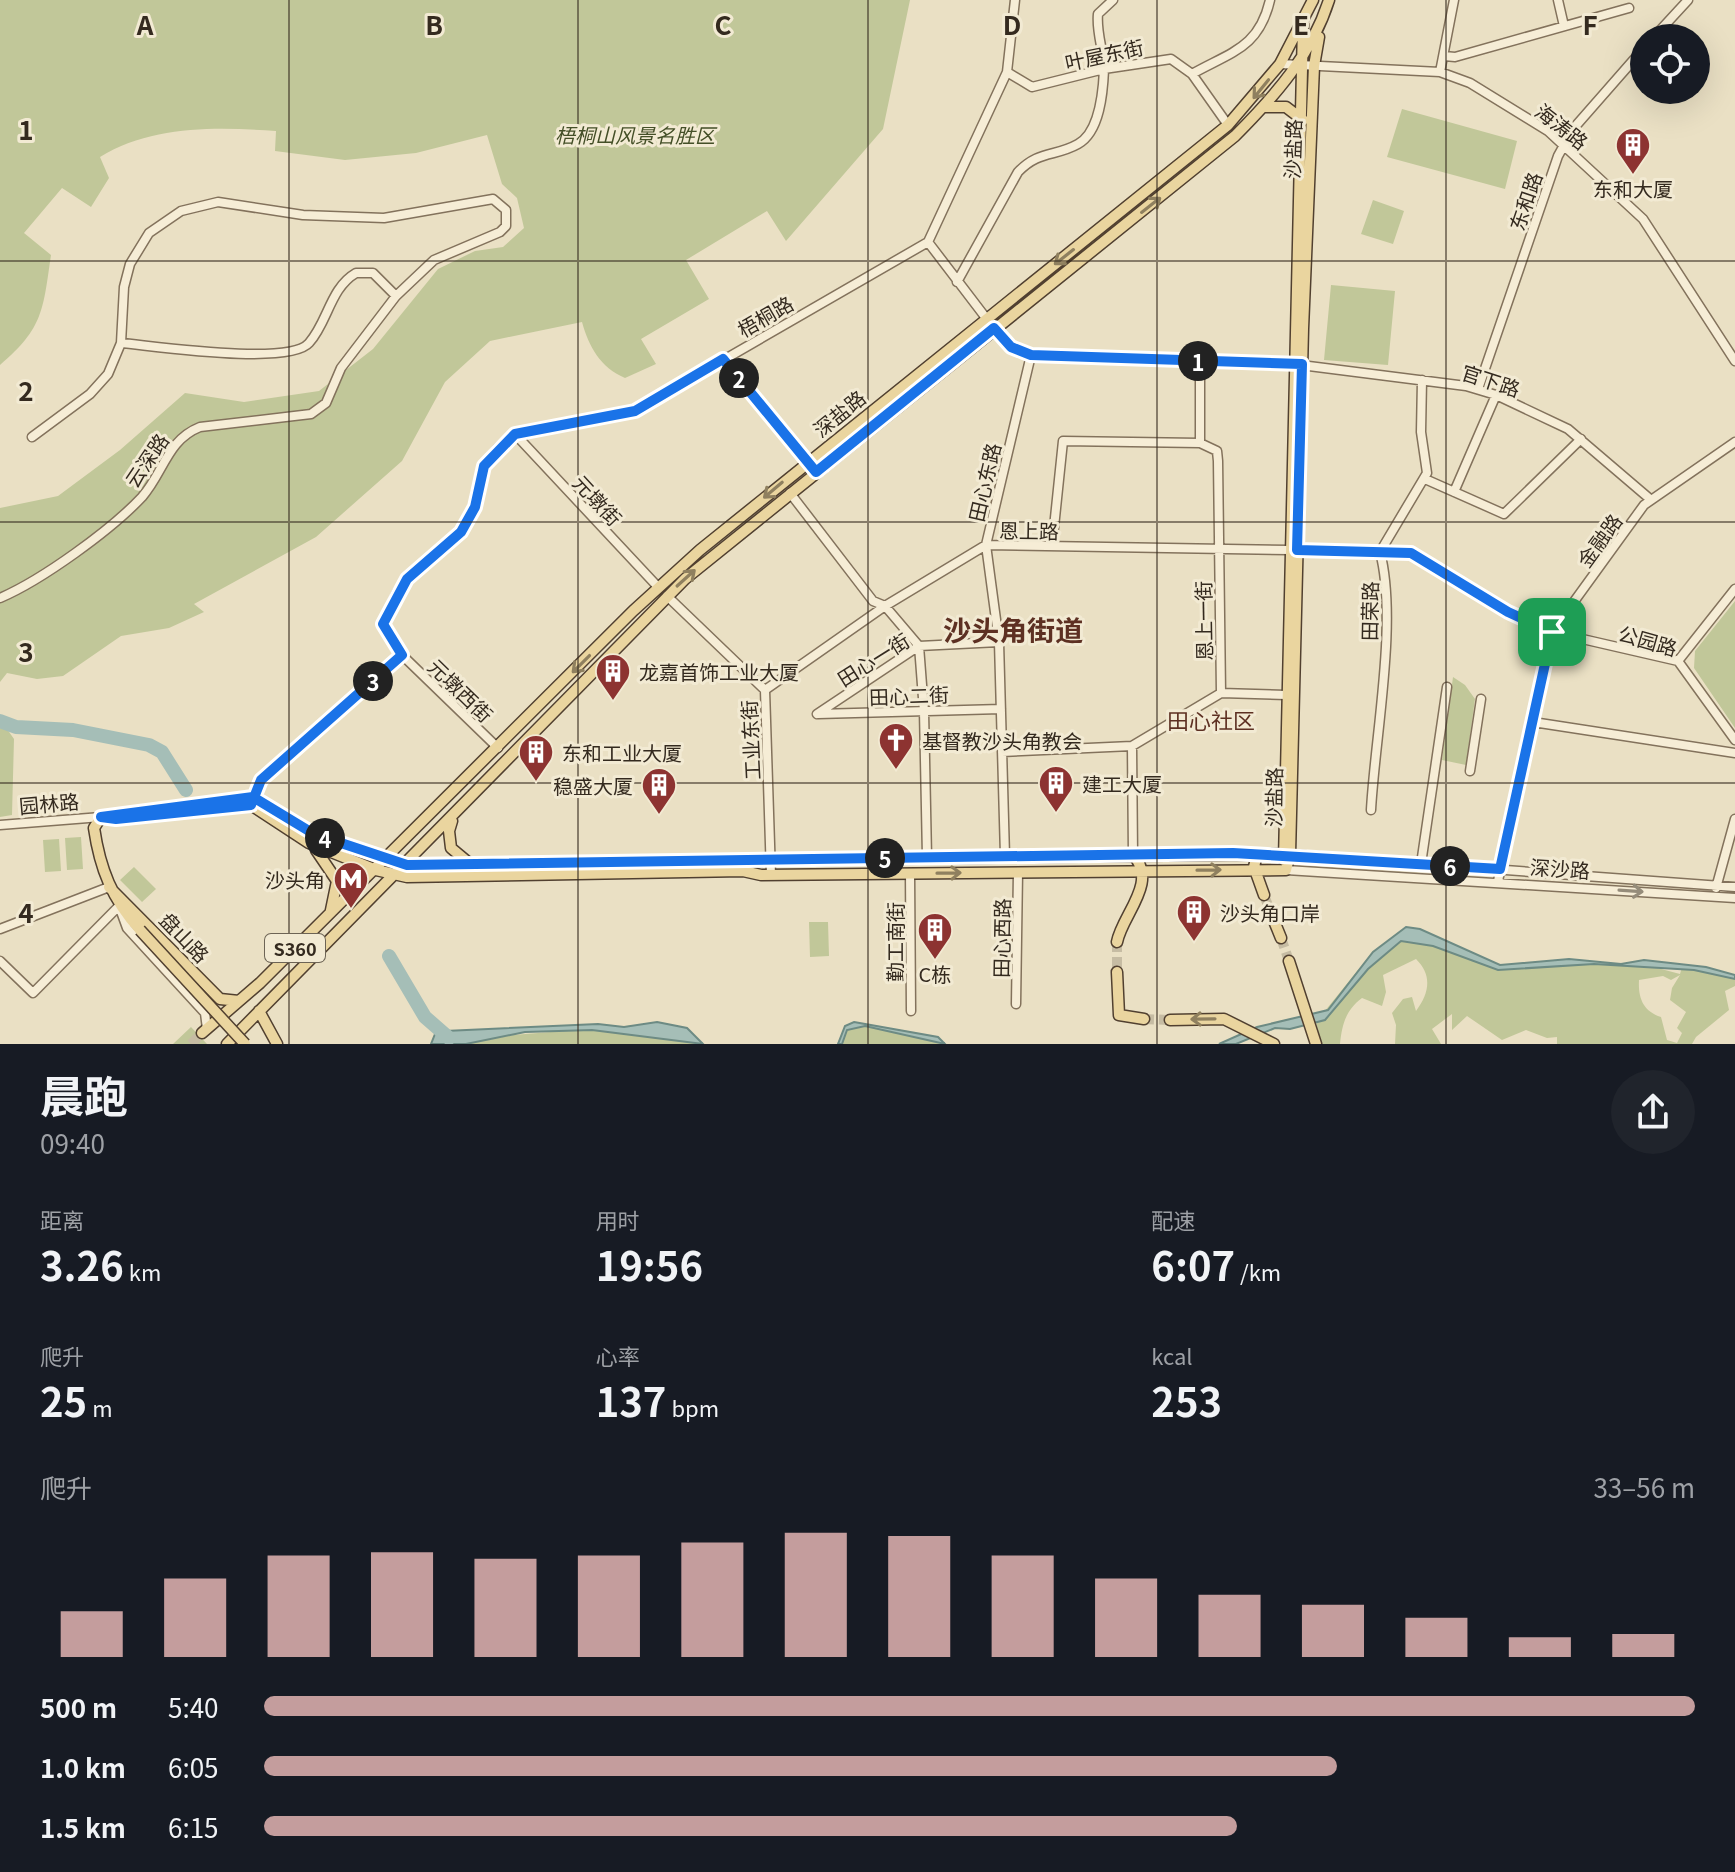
<!DOCTYPE html>
<html lang="zh">
<meta charset="utf-8">
<style>
:root{--surface:#171b24;--page:#20242c;--text:#f1f3f6;--muted:#9ea1a6;--accent:#c49d9d}
body{margin:0;font-family:Georgia,"Noto Sans SC",serif;background:var(--page);color:var(--text);height:100vh;display:flex;flex-direction:column;font-size:30px;white-space:nowrap}
*{box-sizing:border-box;margin:0}
p{font-size:26px;color:var(--muted)}
.icon{flex:none;width:44px;height:44px;fill:none;stroke:currentColor;stroke-width:2;stroke-linecap:round;stroke-linejoin:round}
.map{position:relative;height:1044px;overflow:hidden}
.side{display:flex;flex-direction:column;background:var(--surface);flex:1}
.side>*{flex:none}
.controls{position:absolute;left:1630px;top:24px;display:grid;gap:16px}
.controls a{display:grid;place-items:center;width:80px;height:80px;border-radius:50%;background:var(--surface);box-shadow:0 8px 32px #0002;font-size:40px}
.pin{position:absolute;display:grid;place-items:center;width:68px;height:68px;color:#fff;margin:-34px;border-radius:16px;box-shadow:0 4px 12px #0006}
.km{position:absolute;width:40px;height:40px;margin:-20px;border-radius:50%;background:#222;color:#fff;font-size:22px;line-height:40px;text-align:center}
.round{display:grid;place-items:center;flex:none;width:84px;height:84px;border-radius:42px;background:var(--page)}
.summary{display:flex;align-items:center;justify-content:space-between;height:136px;padding:0 40px}
h1{font-size:44px;font-weight:700;line-height:60px}
.metrics{display:grid;grid-template-columns:repeat(3,1fr);gap:12px;height:136px;padding:8px 40px}
.metrics div{display:grid;align-content:center}
.metrics b{font-size:40px;font-weight:700}
.metrics small{font-size:22px;font-weight:400}
.metrics p{font-size:22px}
.chart{height:224px;padding:16px 40px}
.chart p{display:flex;justify-content:space-between}
.chart svg{width:100%;height:144px;margin-top:8px;stroke:var(--accent);stroke-width:6}
ul{padding:0 40px;list-style:none;font-size:26px}
li{display:grid;grid-template-columns:128px 96px 1fr;align-items:center;height:60px}
li i{height:20px;border-radius:10px;background:var(--accent)}
.map>svg:first-child{display:block}
.green{fill:#c1c799;fill-rule:evenodd}
.water{fill:#a5beb7;stroke:#6d8b84;stroke-width:2}
.lines{fill:none;stroke-linecap:round;stroke-linejoin:round}
.river{stroke:#a5beb7;stroke-width:14}
.major-tunnel{stroke:#c6bca3;stroke-width:10;stroke-dasharray:10 5;stroke-linecap:butt}
.minor-casing{stroke:#83725c;stroke-width:11}
.major-casing{stroke:#514030;stroke-width:13}
.minor{stroke:#f6edd6;stroke-width:8}
.major{stroke:#ead59f;stroke-width:10}
.major-bridge-casing{stroke:#514030;stroke-width:13;stroke-linecap:butt}
.major-bridge{stroke:#ead59f;stroke-width:10}
.oneway{stroke:#8f805f}
.oneway2{stroke:#958c7a}
.route-casing{stroke:#fff;stroke-width:16}
.route{stroke:#1a73e8;stroke-width:10}
.grid{fill:none;stroke:#342a1f;stroke-width:2;stroke-opacity:0.55}
.labels{text-anchor:middle;dominant-baseline:central;stroke-width:6;stroke-linejoin:round;paint-order:stroke}
.shield{fill:#f2ead3;stroke:#6d6455;stroke-width:2}
.shield-label{font-size:18px;font-weight:bold;fill:#342a1f}
.street-label{font-size:20px;fill:#342a1f;stroke:#f2ead3}
.park-label{font-size:20px;font-style:italic;fill:#444f27;stroke:#f2ead3}
.poi-label{font-size:20px;fill:#342a1f;stroke:#f2ead3;text-anchor:start}
.neighbourhood-label{font-size:22px;fill:#5d3022;stroke:#f2ead3}
.district-label{font-size:28px;font-weight:bold;fill:#5d3022;stroke:#f2ead3}
.grid-label{font-size:26px;text-anchor:middle;font-weight:bold;fill:#342a1f;stroke:#f2ead3;stroke-width:6;stroke-linejoin:round;paint-order:stroke}
</style>
<div class="map">
<svg width="1735" height="1044" viewBox="0 0 1735 1044">
<rect width="100%" height="100%" fill="#eae0c4"/>
<path class="green" d="M0,0H910L883,129L786,241L767,211L686,260L709,299L641,339L656,364L625,378C600,367 589,347 582,322L490,341L445,382L402,461L316,537L194,604L204,612L169,628L121,636L63,676L37,679L7,673L0,682V508L58,496L120,450L185,393L244,402L319,391L373,349L438,269L475,251L503,247L524,228L517,198L502,184L487,135L416,153L345,160L275,151L276,131C217,127 152,125 100,157L109,178L91,207L62,188L24,233L51,255C43,309 44,328 0,365Z
M1402,109L1517,141L1505,189L1387,157Z
M1373,200L1404,211L1393,244L1361,234Z
M1331,285L1395,291L1388,365L1324,360Z
M1735,601V728L1694,668L1695,651Z
M1453,677L1465,685L1475,699L1466,765L1442,760Z
M0,719L14,739L12,815L0,817Z
M81,837L83,869L67,870L65,838Z
M59,839L61,871L45,872L43,840Z
M134,867L156,889L142,902L120,880Z
M809,922H828L829,956L810,957Z
M1404,928L1502,967L1568,962L1646,965L1680,974L1682,967H1701L1735,977V986L1725,991L1729,1010L1696,1037L1692,1044H1557V1037L1547,1038L1526,1030L1502,1040L1467,1016L1452,1030V1014L1432,1029L1441,1044H1395L1396,1025L1392,1013L1403,999L1412,997L1416,1011C1430,992 1432,975 1416,959L1383,975L1386,992L1382,1006L1362,998C1346,1010 1342,1024 1340,1044H1321L1316,1022L1371,954ZM1680,975L1672,988L1670,1000L1686,1012L1677,1028L1682,1033L1677,1043L1667,1040L1661,1017C1643,1011 1638,998 1639,980L1663,976L1671,980Z
M663,1023L687,1028L695,1044H467L513,1035Z
M847,1024L938,1037L944,1044H837Z
M191,1027L207,1044H173Z"/>
<path class="water" d="M1406,927L1420,929L1500,965L1569,959L1621,964L1644,960L1706,967L1735,975V979L1694,970L1594,964L1498,970L1433,946L1401,941L1368,969L1325,1020L1290,1029L1275,1028L1236,1044H1219L1257,1027L1328,1010L1373,952Z
M657,1022L687,1028L703,1044L592,1030L525,1032L466,1044H431L435,1034L445,1031L598,1024L624,1027Z
M854,1022L938,1037L945,1044L865,1026L847,1030L842,1044H838L845,1026Z"/>
<g class="lines">
<path class="river" d="M0,721L16,727L73,730L149,745L162,752L186,790
M389,956L425,1017L449,1038"/>
<path class="major-tunnel" d="M1264,895L1272,916
M1281,938L1289,961
M1117,942V972
M1144,1019L1170,1020
M191,1044L202,1033"/>
<g class="minor-casing">
<path id="minor" d="M1558,0L1564,26
M1653,38L1688,0
M1444,56L1455,57L1629,8
M1280,64L1440,72L1470,83L1548,131L1643,219L1735,361
M1007,72L1032,87L1104,69L1171,59L1192,74L1228,125
M1440,72L1454,0
M1192,74C1231,52 1259,48 1270,0
M928,242L986,318
M957,282L1018,172C1039,150 1055,157 1078,144C1100,132 1103,92 1104,70C1104,51 1096,33 1098,14L1113,0
M994,328L1011,347L1031,355L986,545L999,642L1005,856
M121,343C155,346 289,366 309,343C328,322 330,288 356,273H373L396,296
M1031,355L1293,364L1466,386L1496,395L1568,429L1650,499
M723,359L807,461
M1200,361V443L1217,451L1218,461L1221,693
M1478,389L1558,156L1573,129L1644,48
M515,434L658,587
M1425,479L1504,514L1581,439
M1454,492L1496,395
M790,493L873,601L885,606L919,646L924,711L927,857
M1053,537L1063,441L1200,443
M1297,550L1411,553L1508,612L1552,632L1678,661L1735,740
M667,596L765,690L771,875
M0,598C42,580 111,530 142,497C164,472 167,440 200,427L311,414L326,403L341,368L396,296L434,260L500,232L506,226V210L493,199L384,218L303,215L218,202L181,211L149,233L130,264L124,287L121,343L108,374L90,394L32,437
M402,655L498,748
M1678,661L1735,589
M765,690L885,606L986,545L1289,550
M817,714L919,646L999,642
M818,714L1001,709
M1533,722L1735,753
M1132,746L1133,855
M1002,752L1132,746L1221,693L1286,695
M1470,771L1481,699
M252,801L261,780L402,655L383,624C390,608 395,592 407,580C426,557 455,546 470,519C491,481 467,469 515,434L635,411L928,242L1007,72L1015,0
M1371,810C1375,736 1398,621 1380,552L1427,473L1421,432L1422,380
M0,825L101,817
M1287,854L1735,887
M1421,864L1447,687
M1286,870L1735,898
M910,873L911,1011
M1498,881L1552,632L1644,505L1735,442
M1716,888L1735,819
M119,906L127,928L205,1013L207,1029
M0,929L109,887
M0,961L33,993L119,906
M1016,1004L1018,872"/>
</g>
<g class="major-casing">
<path id="major" d="M1264,107H1286L1303,120
M230,801L253,797L314,834L407,865L1282,854
M101,817L116,819L251,805L309,843L376,870L407,877L743,871L761,875L1286,870
M101,817L94,828C100,869 112,899 140,930
M452,821L449,831L451,848L469,863
M316,850L337,881L331,910
M1257,854L1254,867L1264,895
M1284,860L1303,25
M1286,870L1290,854L1303,329L1314,66L1319,37
M109,887L220,999L239,1001
M1272,916L1281,938
M1117,942C1122,915 1159,882 1133,855
M1289,961L1316,1044
M1117,972L1119,1015L1144,1019
M259,1011L277,1044
M1170,1020L1224,1019L1274,1044
M202,1033L260,983L633,611L700,550L1228,125L1280,64L1313,0
M227,1044L685,579L1235,136C1275,96 1312,54 1329,0"/>
</g>
<use href="#minor" class="minor"/>
<use href="#major" class="major"/>
<g class="major-bridge-casing">
<path id="major-bridge" d="M140,930L245,1044"/>
</g>
<use href="#major-bridge" class="major-bridge"/>
</g>
<defs><path id="oneway-shaft" d="M-6 0H5M1.5-3L5.5 0L1.5 3" fill="none" stroke-width="1.6" stroke-linecap="round" stroke-linejoin="round" transform="scale(2)"/></defs>
<g class="oneway">
<use href="#oneway-shaft" transform="translate(1261 89) rotate(129)"/>
<use href="#oneway-shaft" transform="translate(1151 205) rotate(-38)"/>
<use href="#oneway-shaft" transform="translate(1064 257) rotate(142)"/>
<use href="#oneway-shaft" transform="translate(773 490) rotate(140)"/>
<use href="#oneway-shaft" transform="translate(686 578) rotate(-42)"/>
<use href="#oneway-shaft" transform="translate(581 664) rotate(135)"/>
<use href="#oneway-shaft" transform="translate(1209 870) rotate(-1)"/>
<use href="#oneway-shaft" transform="translate(949 873) rotate(-1)"/>
<use href="#oneway-shaft" transform="translate(1203 1019) rotate(179)"/>
</g>
<use class="oneway2" href="#oneway-shaft" transform="translate(1631 891) rotate(4)"/>
<g class="lines">
<g class="route-casing">
<path id="route" d="M1552,632L1508,612L1411,553L1297,550L1302,364L1031,355L1011,347L994,328L816,472L723,359L635,411L515,434L484,466L475,507L461,532L407,579L383,624L402,655L261,780L251,805L116,819L101,817L253,797L314,834L407,865L1233,853L1500,869L1552,632"/>
</g>
<use href="#route" class="route"/>
</g>
<path class="grid" d="M289,0V1044M578,0V1044M868,0V1044M1157,0V1044M1446,0V1044M0,261H1735M0,522H1735M0,783H1735"/>
<defs>
<g id="building-pin" transform="scale(1.8)"><path d="M0 17L-7.5 6A9.5 9.5 0 1 1 7.5 6Z" fill="#8d3331" stroke="#f2ead3"/><path d="M-4-6H4V6H1V3H-1V6H-4ZM-2.5-4.3h1.7v1.8h-1.7ZM.8-4.3h1.7v1.8H.8ZM-2.5-1h1.7V.8h-1.7ZM.8-1h1.7V.8H.8Z" fill="#fff"/></g>
<g id="church-pin" transform="scale(1.8)"><path d="M0 17L-7.5 6A9.5 9.5 0 1 1 7.5 6Z" fill="#8d3331" stroke="#f2ead3"/><path d="M-1.2-6h2.4v3.5h3.3v2.4h-3.3V6h-2.4V-.1h-3.3v-2.4h3.3Z" fill="#fff"/></g>
<g id="metro-pin" transform="scale(1.8)"><path d="M0 17L-7.5 6A9.5 9.5 0 1 1 7.5 6Z" fill="#8d3331" stroke="#f2ead3"/><path d="M-5.5 5V-5H-3L0 0L3-5H5.5V5H3V-.5L0 4L-3-.5V5Z" fill="#fff"/></g>
</defs>
<g fill-rule="evenodd">
<use href="#building-pin" x="1633" y="145"/>
<use href="#building-pin" x="613" y="671"/>
<use href="#church-pin" x="896" y="740"/>
<use href="#building-pin" x="536" y="752"/>
<use href="#building-pin" x="1056" y="783"/>
<use href="#building-pin" x="659" y="785"/>
<use href="#metro-pin" x="351" y="879"/>
<use href="#building-pin" x="1194" y="912"/>
<use href="#building-pin" x="935" y="930"/>
</g>
<g class="labels">
<rect class="shield" x="265" y="934" width="60" height="28" rx="6"/>
<g class="shield-label">
<text x="295" y="948">S360</text>
</g>
<g class="street-label">
<text transform="translate(1104 54) rotate(-12)">叶屋东街</text>
<text transform="translate(1562 126) rotate(38)">海涛路</text>
<text transform="translate(1292 149) rotate(-88)">沙盐路</text>
<text transform="translate(1525 201) rotate(-71)">东和路</text>
<text transform="translate(765 316) rotate(-30)">梧桐路</text>
<text transform="translate(1491 380) rotate(18)">官下路</text>
<text transform="translate(839 413) rotate(-39)">深盐路</text>
<text transform="translate(146 460) rotate(-56)">云深路</text>
<text transform="translate(984 482) rotate(-77)">田心东路</text>
<text transform="translate(598 500) rotate(47)">元墩街</text>
<text transform="translate(1029 530) rotate(1)">恩上路</text>
<text transform="translate(1599 540) rotate(-54)">金融路</text>
<text transform="translate(1369 611) rotate(-89)">田荣路</text>
<text transform="translate(1203 621) rotate(-91)">恩上一街</text>
<text transform="translate(1648 640) rotate(16)">公园路</text>
<text transform="translate(873 659) rotate(-32)">田心一街</text>
<text transform="translate(461 690) rotate(44)">元墩西街</text>
<text transform="translate(909 695) rotate(-2)">田心二街</text>
<text transform="translate(750 740) rotate(-93)">工业东街</text>
<text transform="translate(1273 797) rotate(-89)">沙盐路</text>
<text transform="translate(49 803) rotate(-5)">园林路</text>
<text transform="translate(1560 868) rotate(4)">深沙路</text>
<text transform="translate(185 937) rotate(46)">盘山路</text>
<text transform="translate(1001 938) rotate(-89)">田心西路</text>
<text transform="translate(894 942) rotate(-90)">勤工南街</text>
</g>
<g class="park-label">
<text x="635" y="134">梧桐山风景名胜区</text>
</g>
<g class="poi-label">
<text x="1633" y="188" text-anchor="middle">东和大厦</text>
<text x="639" y="671">龙嘉首饰工业大厦</text>
<text x="922" y="740">基督教沙头角教会</text>
<text x="562" y="752">东和工业大厦</text>
<text x="1082" y="783">建工大厦</text>
<text x="633" y="785" text-anchor="end">稳盛大厦</text>
<text x="325" y="879" text-anchor="end">沙头角</text>
<text x="1220" y="912">沙头角口岸</text>
<text x="935" y="973" text-anchor="middle">C栋</text>
</g>
<g class="neighbourhood-label">
<text x="1211" y="719">田心社区</text>
</g>
<g class="district-label">
<text x="1013" y="629">沙头角街道</text>
</g>
</g>
<g class="grid-label">
<text x="145" y="35">A</text>
<text x="434" y="35">B</text>
<text x="723" y="35">C</text>
<text x="1012" y="35">D</text>
<text x="1301" y="35">E</text>
<text x="1590" y="35">F</text>
<text x="26" y="140">1</text>
<text x="26" y="401">2</text>
<text x="26" y="662">3</text>
<text x="26" y="923">4</text>
</g>
</svg>
<div class="controls">
<a><svg class="icon" aria-label="locate" viewBox="0 0 24 24"><circle cx="12" cy="12" r="6"/><path d="M12 2v4M12 18v4M2 12h4M18 12h4"/></svg></a>
</div>
<div class="pin" style="left:1552px;top:632px;background:#1e9e55"><svg class="icon" aria-label="arrive" viewBox="0 0 24 24"><path d="M6 21V4h12l-3 4 3 4H6"/></svg></div>
<b class="km" style="left:1198px;top:361px">1</b>
<b class="km" style="left:739px;top:378px">2</b>
<b class="km" style="left:373px;top:681px">3</b>
<b class="km" style="left:325px;top:838px">4</b>
<b class="km" style="left:885px;top:858px">5</b>
<b class="km" style="left:1450px;top:866px">6</b>
</div>
<section class="side">
<div class="summary"><div><h1>晨跑</h1><p>09:40</p></div><a class="round"><svg class="icon" aria-label="share" viewBox="0 0 24 24"><path d="M12 15V3M7 8l5-5 5 5M5 13v7h14v-7"/></svg></a></div>
<div class="metrics">
<div><p>距离</p><b>3.26<small> km</small></b></div>
<div><p>用时</p><b>19:56</b></div>
<div><p>配速</p><b>6:07<small> /km</small></b></div>
</div>
<div class="metrics">
<div><p>爬升</p><b>25<small> m</small></b></div>
<div><p>心率</p><b>137<small> bpm</small></b></div>
<div><p>kcal</p><b>253</b></div>
</div>
<div class="chart"><p><span>爬升</span>33–56 m</p>
<svg viewBox="0 0 160 44" preserveAspectRatio="none"><path d="M5 44V30M15 44V20M25 44V13M35 44V12M45 44V14M55 44V13M65 44V9M75 44V6M85 44V7M95 44V13M105 44V20M115 44V25M125 44V28M135 44V32M145 44V38M155 44V37"/></svg>
</div>
<ul>
<li><b>500 m</b>5:40<i style="width:100%"></i></li>
<li><b>1.0 km</b>6:05<i style="width:75%"></i></li>
<li><b>1.5 km</b>6:15<i style="width:68%"></i></li>
</ul>
</section>
